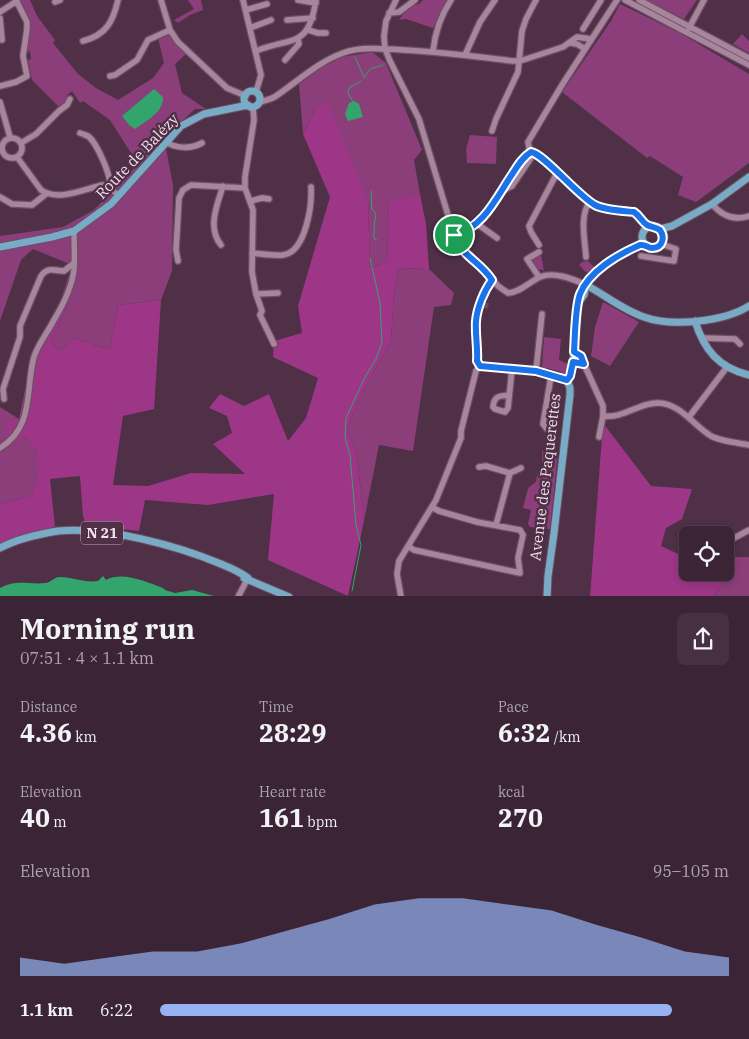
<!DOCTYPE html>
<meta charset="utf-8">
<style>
:root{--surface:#3b2435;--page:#463041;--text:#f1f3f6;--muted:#aca4ad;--line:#544150;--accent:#95b2f1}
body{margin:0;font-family:"IBM Plex Serif",serif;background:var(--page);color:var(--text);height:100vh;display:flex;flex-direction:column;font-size:19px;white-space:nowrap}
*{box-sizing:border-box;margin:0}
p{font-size:16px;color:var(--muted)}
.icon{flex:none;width:28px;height:28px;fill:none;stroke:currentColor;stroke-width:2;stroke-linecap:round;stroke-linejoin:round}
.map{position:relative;height:596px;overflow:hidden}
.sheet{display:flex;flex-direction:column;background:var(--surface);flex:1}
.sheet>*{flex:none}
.fabs{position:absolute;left:679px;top:526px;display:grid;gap:10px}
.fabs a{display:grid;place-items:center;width:55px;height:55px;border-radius:8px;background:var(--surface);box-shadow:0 2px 8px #0003,0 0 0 1px var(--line);font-size:25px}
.pin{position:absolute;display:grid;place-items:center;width:42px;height:42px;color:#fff;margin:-21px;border:2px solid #fff;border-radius:50%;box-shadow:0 1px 5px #0007}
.round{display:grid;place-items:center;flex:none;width:52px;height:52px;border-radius:8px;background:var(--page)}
.overview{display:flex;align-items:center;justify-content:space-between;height:85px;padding:0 20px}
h1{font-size:28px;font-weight:700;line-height:38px}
.metrics{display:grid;grid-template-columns:repeat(3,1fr);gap:8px;height:85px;padding:5px 20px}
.metrics div{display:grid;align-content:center}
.metrics b{font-size:25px;font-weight:700}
.metrics small{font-size:14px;font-weight:400}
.metrics p{font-size:14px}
.chart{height:140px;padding:10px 20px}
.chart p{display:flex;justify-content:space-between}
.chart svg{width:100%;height:90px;margin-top:5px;fill:var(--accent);opacity:.7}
ul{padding:0 20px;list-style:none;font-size:16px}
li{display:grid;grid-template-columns:80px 60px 1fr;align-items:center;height:38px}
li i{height:12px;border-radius:6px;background:var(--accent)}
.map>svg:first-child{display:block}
.green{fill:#8b3e79}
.forest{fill:#9d3687}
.water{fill:#33a46c}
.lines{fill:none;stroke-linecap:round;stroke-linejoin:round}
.stream{stroke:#33a46c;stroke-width:1}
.minor-tunnel{stroke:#684b60;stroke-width:5.5;stroke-dasharray:5.5 3;stroke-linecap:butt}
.minor-casing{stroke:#6a5063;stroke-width:8}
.major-casing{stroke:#6a5063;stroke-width:9}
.minor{stroke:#a8849d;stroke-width:5.5}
.major{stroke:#7aabc6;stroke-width:7}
.route-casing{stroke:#fff;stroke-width:10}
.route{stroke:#1a73e8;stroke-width:6}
.labels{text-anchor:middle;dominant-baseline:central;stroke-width:5;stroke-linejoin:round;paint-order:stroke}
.shield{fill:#4f3047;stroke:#c2acbc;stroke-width:1}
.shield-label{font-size:14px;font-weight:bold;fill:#f4e1ee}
.street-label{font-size:15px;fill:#f4e1ee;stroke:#4f3047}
</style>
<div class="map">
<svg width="749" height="597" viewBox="0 0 749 597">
<rect width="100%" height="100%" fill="#4f3047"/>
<path class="green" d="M19,0H30L37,16L55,40L53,43L78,74L96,88L118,100L153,78L164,63L158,38L168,34L186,54L175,64L182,93L206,109H195L164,138L173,185L172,271L161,300L118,305L110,350L73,338L61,351L51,342L69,302L61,300L72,265L33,249L21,260L0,321V236L63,227L94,210L138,164L110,120L83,101L80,103L72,91L67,95L66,103L59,107L32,80L28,60L31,59L30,51L27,52L30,26Z
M188,0H201L203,10L190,15L178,23L174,20L194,9Z
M423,0H449L433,28L406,19L399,20C404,13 409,4 419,4Z
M646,0H697L684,19Z
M620,4L680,33L749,74V163L696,202L678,195L683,177L650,156L647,158L562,92L611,21Z
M742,34L749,41V53L733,44Z
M372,52L386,63L422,150L414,160L420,194L389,203L387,262L370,268L368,201L316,109L303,134L299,84L321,68L342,57Z
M470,135L497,137L496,164L467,163L466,149Z
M541,254L544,271L541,269L538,271L532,260L533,258Z
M588,261L594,267L587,273L579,265L582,262Z
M399,268L429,269L454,293L451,305L434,307L413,451L379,445L364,521L357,455L347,429L361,395L391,341L394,292Z
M603,302L639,322L610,366L591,356L595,327Z
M544,337L561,339L559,360L568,364L566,373L561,375V372L547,368L546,371L542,368Z
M0,407L19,419L5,437L0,442Z
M25,436L38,454V477L32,495L0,504V453Z
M542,451L558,453L550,529L530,527L528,524L531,510L523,508L528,488L536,482L538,471L542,467Z
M732,557H749V596L715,597Z"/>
<path class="forest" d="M328,103L368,201L370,268L387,262L389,202L420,194L426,224L429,269L399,268L394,292L391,341L361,395L347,429L357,455L364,521L348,596L268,560L274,494L208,505L145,500L139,531L86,525L83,516L80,476L50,479L55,527L0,544V504L32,495L38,476V454L25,436L0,453V442L5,437L8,421L19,419L34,348L61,300L69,302L51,342L61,351L73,338L110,350L118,305L161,300L154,409L123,416L113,485L148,486L191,473L245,474L213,444L232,433L227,416L209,408L220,394L244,406L269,394L288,441L306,418L318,378L273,357L274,341L302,333L298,306L330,197L303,134L316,109Z
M603,423L651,486L692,489L682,519L666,528L661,546L687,558L688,572L719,573L725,575L715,596L590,597Z"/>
<path class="water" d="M154,89L163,97C164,112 146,121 135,129L129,125L122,116Z
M354,101L359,104L363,117L348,121L345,114L349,103Z
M103,576L106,580C123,571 146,582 163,588L165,590L175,593L192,590L214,596H0V588C18,579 27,585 46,583C51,582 54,577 60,577C74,577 83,583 98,581Z"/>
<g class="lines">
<path class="stream" d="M355,57L364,77
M364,78L370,69L383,65
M353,102L348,93L349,88L361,81
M371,191L372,209L376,214C374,222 374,230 374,239L377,240
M352,591L361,545L356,525L350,455L345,438L346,418L365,377L376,359L382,342L380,303L370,258"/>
<path class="minor-tunnel" d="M483,305L489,306"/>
<g class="minor-casing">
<path id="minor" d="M161,0L170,30L178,42L227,88L246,96
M243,0L261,75L256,92
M298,0L316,3
M396,0L386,21L384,36L385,49L390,61L419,119L454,235L464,253L482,268L498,286L508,293C521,292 529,282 540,277C554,271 573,279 586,285
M625,0L749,65
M639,0L749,58
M55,2L60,0
M246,10L267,4
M0,12L17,1
M389,13L399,12L415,0
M0,18L2,40
M287,20L313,18
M250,28L271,20
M689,28L704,0
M583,29L601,0
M308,30L318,33H326
M83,41C106,35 113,22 118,0
M570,43L577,44L585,49
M256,51C294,36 308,49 316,0
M433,51C435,33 441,15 451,0
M465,55L480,22L495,0
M285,60L299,44L298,39
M110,76L115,75L137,60L148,40L170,30
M0,86L16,82L27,76L23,56L27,29V22L16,0
M0,102L10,137
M259,103C264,100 271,100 276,96C298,81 318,62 343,53C356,48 370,48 384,49C428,50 470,56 513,61H520L563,47L577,37L591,39
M253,107L254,120L245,177V188L253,210L252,272L256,294L262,311L260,315L274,344
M492,131L496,119L518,72L522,31L526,19L536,0
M80,133C83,134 85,135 88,136C97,143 112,177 110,188
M2 148a10 10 0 1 1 20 0a10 10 0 1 1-20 0Z
M166,142C177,149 191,149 202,143
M21,143L36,134L59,111L67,105L70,99
M531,152C544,154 578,196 595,205C604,210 623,211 634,212C641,216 644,223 650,227
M17,157L41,190C58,202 84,189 103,185L110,188L119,196
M500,192L512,186L531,158L528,142L562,85L617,0
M0,197L12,204L32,205L46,194
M251,201L262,198L269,199
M712,204C722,216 734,221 749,216
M476,223L497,238
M454,235C484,228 497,196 513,173C518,165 523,157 531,152
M221,245C207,228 217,205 223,186
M539,245L531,232L529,226L557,173
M252,253C262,254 274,256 283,255C306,252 312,205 311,187
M641,256L674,261L676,249L661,244
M586,257C585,241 579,214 590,202
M178,261L176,250L179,198L183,190L191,185L245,188
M539,277L527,259L539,252
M256,294L278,293
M702,338L735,339L740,344
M573,362L584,364L581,356L574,352
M584,364L603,406V416L599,437
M480,366L477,361C478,331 471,306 492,280
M480,366L536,371L567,380
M536,371L542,314
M509,395C499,396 494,396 493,407L495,409L505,412L508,408L512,369
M4,399L3,389L20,337V326L41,276C48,266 54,271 64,271L74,263
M603,416C623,419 640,402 659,403C681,404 694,426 711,436C720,441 739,443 749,445
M689,417L727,367
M547,429L543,424L551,376
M0,448C35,426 25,390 34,357C38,344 48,332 54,320C63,305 72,287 74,270C75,257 74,244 74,231
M479,467L486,466L510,473
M496,525L510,473L521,468
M725,543L749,530
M408,546L414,550L520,573L518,558L523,535L520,530L477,522L439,511L432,507
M238,597L248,578
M401,597L397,574L399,561L436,500L461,438V431L476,371L480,366"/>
</g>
<g class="major-casing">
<path id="major" d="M244 99a8 8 0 1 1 16 0a8 8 0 1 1-16 0Z
M642 237a11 11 0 1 1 22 0a11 11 0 1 1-22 0Z
M660,229L672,226L712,204L749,177
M645,245C625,247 598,269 586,285C605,295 623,310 644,317C671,327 724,322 749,306
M0,247L52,237L74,231L111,204L181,126L204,114L248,105
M695,321C704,350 719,368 749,375
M0,548C17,539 39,534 58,531C106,526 178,546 221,564C231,568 240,572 248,578
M244,578L289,597
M547,597L548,576L554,533L570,395V388L567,380C576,368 576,324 578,308C579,298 581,293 586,285L584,295L579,302"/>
</g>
<use href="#minor" class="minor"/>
<use href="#major" class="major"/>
</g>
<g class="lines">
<g class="route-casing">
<path id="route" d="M531,152C544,154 578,196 595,205C604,210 623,211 634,212C640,216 642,222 647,225C651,227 656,227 660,230C665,237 663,248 652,248C647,248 646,244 640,245C619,254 589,271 580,294C575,308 575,337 574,352L581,356L584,364L573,362L570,376L567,380L536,371L480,366L477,361C478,348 475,334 476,321C477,308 484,291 492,280C480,261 463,258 454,235C484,228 497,196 513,173C518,165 523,157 531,152Z"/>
</g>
<use href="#route" class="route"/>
</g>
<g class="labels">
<rect class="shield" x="81" y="521.5" width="42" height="23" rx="4"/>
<g class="shield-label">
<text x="102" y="533">N 21</text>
</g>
<g class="street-label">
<text transform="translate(137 156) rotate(-46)">Route de Balézy</text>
<text transform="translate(545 477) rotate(-83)">Avenue des Paquerettes</text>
</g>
</g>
</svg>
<div class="fabs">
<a><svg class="icon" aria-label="locate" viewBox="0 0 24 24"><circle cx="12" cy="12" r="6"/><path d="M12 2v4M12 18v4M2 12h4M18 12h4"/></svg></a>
</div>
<div class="pin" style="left:454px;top:235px;background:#1e9e55"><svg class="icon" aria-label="arrive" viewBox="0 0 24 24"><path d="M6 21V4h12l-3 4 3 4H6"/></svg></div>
</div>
<section class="sheet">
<div class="overview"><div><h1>Morning run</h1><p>07:51 · 4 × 1.1 km</p></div><a class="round"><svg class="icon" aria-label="share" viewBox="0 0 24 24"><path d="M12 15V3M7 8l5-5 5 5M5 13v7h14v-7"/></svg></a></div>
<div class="metrics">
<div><p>Distance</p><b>4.36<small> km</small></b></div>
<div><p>Time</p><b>28:29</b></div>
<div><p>Pace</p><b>6:32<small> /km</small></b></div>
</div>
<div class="metrics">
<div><p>Elevation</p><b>40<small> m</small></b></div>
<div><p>Heart rate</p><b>161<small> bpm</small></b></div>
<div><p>kcal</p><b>270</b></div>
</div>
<div class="chart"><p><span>Elevation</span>95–105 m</p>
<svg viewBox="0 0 160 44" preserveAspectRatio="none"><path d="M0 44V35L10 38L20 35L30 32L40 32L50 28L60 22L70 16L80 9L90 6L100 6L110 9L120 12L130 19L140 25L150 32L160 35V44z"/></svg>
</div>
<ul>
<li><b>1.1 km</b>6:22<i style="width:90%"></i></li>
</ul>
</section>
